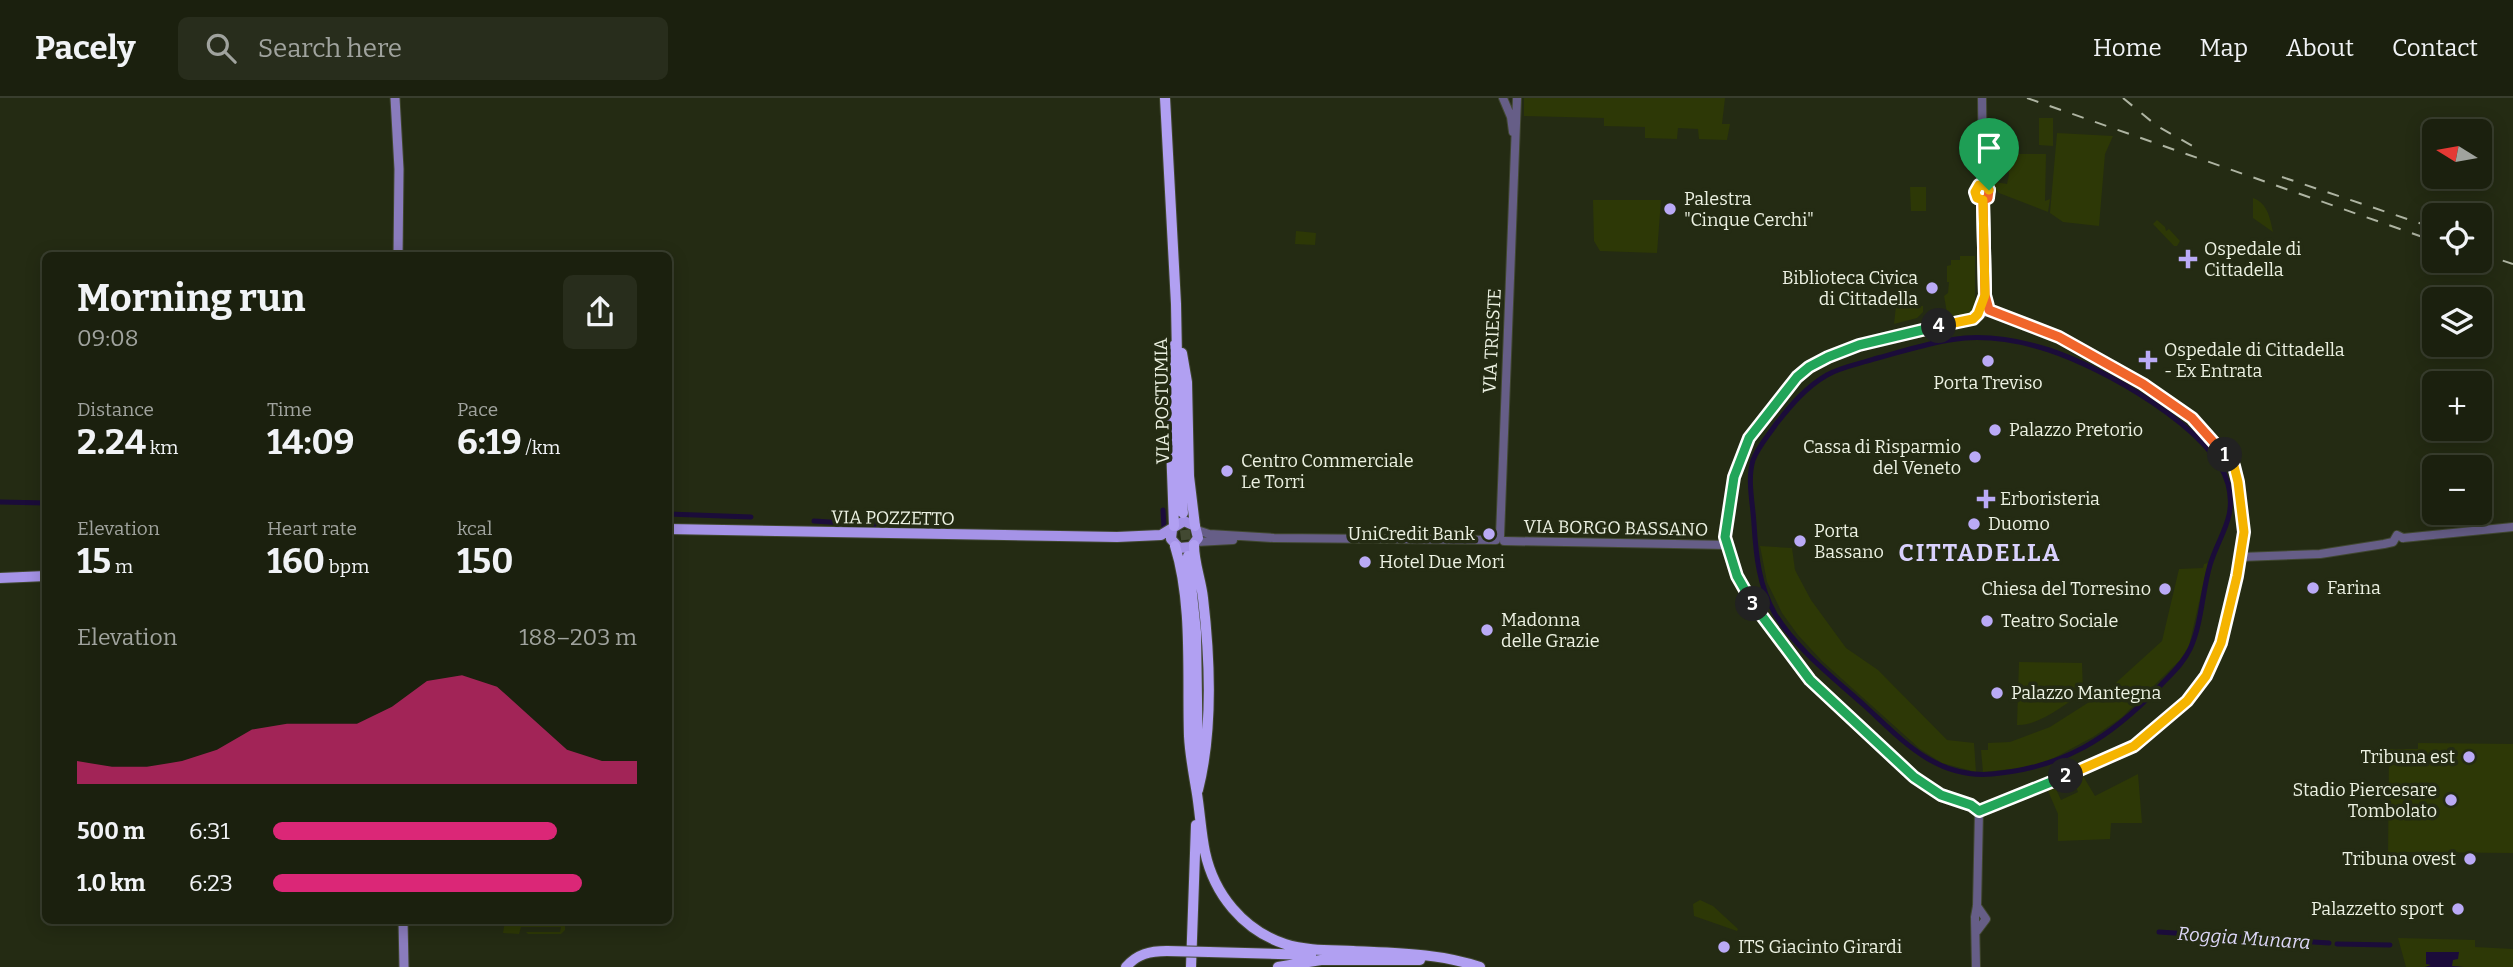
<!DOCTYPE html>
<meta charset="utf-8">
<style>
:root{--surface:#1b200e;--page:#282d1c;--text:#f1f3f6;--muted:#a0a39e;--line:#393e2e;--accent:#db2777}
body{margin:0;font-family:Bitter,serif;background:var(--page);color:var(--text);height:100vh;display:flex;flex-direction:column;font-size:26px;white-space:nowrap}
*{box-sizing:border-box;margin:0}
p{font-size:23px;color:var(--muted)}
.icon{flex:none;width:38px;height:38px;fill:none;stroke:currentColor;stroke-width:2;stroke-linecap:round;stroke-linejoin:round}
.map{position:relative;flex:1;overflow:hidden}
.panel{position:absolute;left:42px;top:154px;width:630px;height:672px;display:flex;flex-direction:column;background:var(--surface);border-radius:10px;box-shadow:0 4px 18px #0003,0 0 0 2px var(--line)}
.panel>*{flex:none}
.needle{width:46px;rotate:281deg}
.fabs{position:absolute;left:2422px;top:21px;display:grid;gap:14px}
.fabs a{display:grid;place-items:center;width:70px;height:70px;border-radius:10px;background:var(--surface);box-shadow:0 4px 18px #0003,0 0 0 2px var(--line);font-size:35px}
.pin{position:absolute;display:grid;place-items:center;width:60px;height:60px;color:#fff;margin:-72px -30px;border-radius:50% 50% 50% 0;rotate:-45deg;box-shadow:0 0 7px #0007}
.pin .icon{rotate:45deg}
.km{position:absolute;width:35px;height:35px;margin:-18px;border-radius:50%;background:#222;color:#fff;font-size:19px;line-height:35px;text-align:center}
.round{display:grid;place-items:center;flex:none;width:74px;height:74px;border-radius:10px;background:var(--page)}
.overview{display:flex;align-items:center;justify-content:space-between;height:119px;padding:0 35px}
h1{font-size:38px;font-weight:700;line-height:52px}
.metrics{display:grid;grid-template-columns:repeat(3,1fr);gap:10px;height:119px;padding:7px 35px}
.metrics div{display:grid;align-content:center}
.metrics b{font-size:35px;font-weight:700}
.metrics small{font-size:19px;font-weight:400}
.metrics p{font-size:19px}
.chart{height:196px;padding:14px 35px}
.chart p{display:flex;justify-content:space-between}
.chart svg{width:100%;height:126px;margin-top:7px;fill:var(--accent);opacity:.7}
ul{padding:0 35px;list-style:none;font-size:23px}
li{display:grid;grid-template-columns:112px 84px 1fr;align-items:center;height:52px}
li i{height:18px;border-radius:9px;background:var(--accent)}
header{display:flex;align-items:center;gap:42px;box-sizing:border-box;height:98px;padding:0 35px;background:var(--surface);border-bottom:2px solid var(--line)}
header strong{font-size:33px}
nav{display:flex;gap:38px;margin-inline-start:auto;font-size:24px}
.search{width:490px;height:63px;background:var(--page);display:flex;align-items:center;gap:18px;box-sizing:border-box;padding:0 24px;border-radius:10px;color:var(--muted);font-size:26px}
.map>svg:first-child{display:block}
.green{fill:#2d3806}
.water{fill:#1b0c3a}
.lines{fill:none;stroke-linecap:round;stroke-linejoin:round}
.canal{stroke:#1b0c3a;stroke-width:5}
.trunk-tunnel{stroke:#424932;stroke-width:10;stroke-dasharray:10 5;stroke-linecap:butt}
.tertiary-casing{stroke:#404730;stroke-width:10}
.secondary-casing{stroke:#404730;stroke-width:11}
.primary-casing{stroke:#404730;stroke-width:12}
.trunk-casing{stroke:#404730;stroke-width:12}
.tertiary{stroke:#665e87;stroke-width:8}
.secondary{stroke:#8a7cbd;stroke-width:9}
.primary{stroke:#a593e7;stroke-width:10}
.trunk{stroke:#b1a0f2;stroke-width:10}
.rail{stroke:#aeb4a2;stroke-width:2;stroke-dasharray:12 12;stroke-linecap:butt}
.trunk-bridge-casing{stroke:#404730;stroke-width:12;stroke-linecap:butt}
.trunk-bridge{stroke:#b1a0f2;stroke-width:10}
.split-1-casing{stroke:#fff;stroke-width:14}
.split-2-casing{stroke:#fff;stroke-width:14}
.split-3-casing{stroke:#fff;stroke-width:14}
.split-4-casing{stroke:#fff;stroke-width:14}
.split-5-casing{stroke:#fff;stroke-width:14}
.split-1{stroke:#f0652b;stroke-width:9}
.split-2{stroke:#f5b400;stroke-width:9}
.split-3{stroke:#22a559;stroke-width:9}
.split-4{stroke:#22a559;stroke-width:9}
.split-5{stroke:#f5b400;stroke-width:9}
.poi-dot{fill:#baaaf6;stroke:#242b13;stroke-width:2.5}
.labels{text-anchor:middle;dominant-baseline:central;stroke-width:7;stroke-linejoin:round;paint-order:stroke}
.poi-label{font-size:18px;fill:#ecf1e2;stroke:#242b13;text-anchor:start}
.street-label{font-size:18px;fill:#ecf1e2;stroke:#242b13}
.water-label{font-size:19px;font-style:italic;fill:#dcd6f7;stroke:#242b13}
.district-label{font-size:24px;font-weight:bold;letter-spacing:2px;fill:#d9d1fd;stroke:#242b13}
</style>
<header>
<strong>Pacely</strong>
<div class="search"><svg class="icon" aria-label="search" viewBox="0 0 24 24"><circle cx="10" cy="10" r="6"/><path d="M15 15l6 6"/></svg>Search here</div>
<nav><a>Home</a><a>Map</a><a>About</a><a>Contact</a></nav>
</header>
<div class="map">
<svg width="2513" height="869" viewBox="0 0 2513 869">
<rect width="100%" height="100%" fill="#242b13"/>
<path class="green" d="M1524,0H1725L1722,26H1730L1727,42L1699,41L1698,31L1678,30L1677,41L1645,40V29L1604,28V20L1524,18Z
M2039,20H2053V48L2039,47Z
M2057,35L2113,38L2105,56L2099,128L2063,124L2050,115Z
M2007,56H2046L2045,103L2050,101L2048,114L1999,95L1989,83L2007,86L2009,77Z
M1910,89H1926V113H1911Z
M2253,100C2267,105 2270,119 2273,134L2253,120Z
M1593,102H1661L1657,155L1600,153L1594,143Z
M2157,122L2165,129L2166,133L2169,131L2180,143L2177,148H2174L2153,126Z
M1296,133L1316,135L1315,147L1295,146Z
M1960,158H1975V210L1969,217L1948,220L1944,198L1948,195L1949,184H1947V168L1951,167V162H1960Z
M1896,208H1923V214L1917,220L1894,226Z
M1760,448L1792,450L1795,472L1811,502L1846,550L1878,572L1947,642L1974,645L1976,674L1942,665L1920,651L1822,563L1798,537L1782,515L1767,484Z
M2208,465L2189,548L2180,562L2121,620L2093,639L2054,660L2029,669L1983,674L1981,652H1988V645L2010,644L2050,629L2108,592L2162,543L2179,471L2203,470L2204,466Z
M2019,564L2082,565L2083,595C2065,606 2039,628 2017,627Z
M2418,645L2513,646V755L2402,754V763H2388L2389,651H2418Z
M2138,676L2142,725H2111L2110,741L2058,743V716L2048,693L2055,689L2061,702L2078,694L2074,683L2083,678L2095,698Z
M1700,802L1713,808L1738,831L1737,833L1694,818L1693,806Z
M505,823H565V832L561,836H528L526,834H560L561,829H521L519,836L503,835Z
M2398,840L2475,842V849L2513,851V869H2406Z"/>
<path class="water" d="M2426,854H2459L2458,861L2453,862L2452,868L2464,869H2425L2431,867L2426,866Z"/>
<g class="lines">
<path class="canal" d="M1965,240C1994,238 2021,243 2049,252C2101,269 2213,330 2228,386C2237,420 2219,437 2210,467C2202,494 2202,525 2190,551C2183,566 2170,577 2159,589C2110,640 2063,670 1992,676C1936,681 1902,642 1865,608C1834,580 1797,552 1775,516C1759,488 1756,458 1754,426C1753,406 1747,382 1753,362C1758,349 1768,338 1776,326C1791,307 1806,289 1827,277C1841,269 1859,266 1874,261C1904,253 1934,243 1965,240Z
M0,404L46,405
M1163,412L1164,430
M668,416L751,419
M814,423L874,427
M2159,834L2329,845
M2337,846L2390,847"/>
<path class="trunk-tunnel" d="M1183,417L1188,457"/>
<g class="tertiary-casing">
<path id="tertiary" d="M1503,0L1511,19L1513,34
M1982,0L1983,87L1988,89L1990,95L1988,100L1983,102L1985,196L1989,212
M1983,87L1977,89L1974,95L1977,100L1983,102
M1989,212L2059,239L2143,286L2191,320L2234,368L2244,434L2241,459L2221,545L2206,578L2187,603L2135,648L1979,713L1971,707L1941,697L1914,679L1810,582L1748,498L1737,478L1725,439L1734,379L1743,352L1761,323L1797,279L1828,259L1859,247L1888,238L1973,221Z
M1197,432L1209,436L1274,440L1496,442
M1500,438L1517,0
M2403,440L2513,429
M1504,443L1728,447
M1196,444L1233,442
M2241,459L2320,456L2384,446L2393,444L2397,437L2403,440
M1977,808L1986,821L1977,833
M1976,869L1975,819L1977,808L1979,713"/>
</g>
<g class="secondary-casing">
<path id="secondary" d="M395,0L399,71L398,158
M403,822L404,869"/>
</g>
<g class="primary-casing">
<path id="primary" d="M668,431L1117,439L1161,437L1184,423L1195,428L1198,440L1191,449L1179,450L1171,441L1172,432
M0,480L46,478"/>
</g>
<g class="trunk-casing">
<path id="trunk" d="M1165,0L1176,206L1179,367L1183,415
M1173,248L1169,293L1174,428
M1182,255L1187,284L1189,378L1195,428
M1194,447C1194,465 1201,482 1203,500C1210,560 1213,633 1198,692
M1175,448C1193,505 1187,578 1189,638C1190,658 1194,677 1197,696C1200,715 1201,735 1205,754C1214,796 1243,832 1285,846C1307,853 1331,852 1353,853C1395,855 1439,855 1480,869
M1188,458L1196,534L1198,670
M1209,854L1311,857
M1126,869C1137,856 1150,853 1167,853
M1191,869L1196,727
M1278,869L1321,862H1420"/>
</g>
<use href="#tertiary" class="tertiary"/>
<use href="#secondary" class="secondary"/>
<use href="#primary" class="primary"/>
<use href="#trunk" class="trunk"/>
<path class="rail" d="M2027,0L2434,143
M2123,0L2157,28L2198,51
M2282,79L2434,130
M2480,155L2513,166"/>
<g class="trunk-bridge-casing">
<path id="trunk-bridge" d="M1167,853L1209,854"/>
</g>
<use href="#trunk-bridge" class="trunk-bridge"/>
</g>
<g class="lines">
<g class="split-1-casing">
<path id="split-1" d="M1989,92L1988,100L1983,102L1985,197L1989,212L2059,239L2143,286L2192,320L2225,357"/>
</g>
<g class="split-2-casing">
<path id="split-2" d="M2066,678L2134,648L2187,603L2206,578L2221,545L2237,478L2244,434L2238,384L2234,368L2225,357"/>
</g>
<g class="split-3-casing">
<path id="split-3" d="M1753,506L1810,582L1914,679L1941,697L1971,707L1979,713L2066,678"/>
</g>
<g class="split-4-casing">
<path id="split-4" d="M1753,506L1737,478L1725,439L1734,379L1749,340L1797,279L1809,269L1828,259L1859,247L1939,228"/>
</g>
<g class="split-5-casing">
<path id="split-5" d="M1939,228L1973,221L1978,216L1985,197L1983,102L1977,100L1975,94L1979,87L1986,88L1989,92"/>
</g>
<use href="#split-1" class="split-1"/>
<use href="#split-2" class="split-2"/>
<use href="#split-3" class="split-3"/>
<use href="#split-4" class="split-4"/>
<use href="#split-5" class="split-5"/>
</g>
<g class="poi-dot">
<circle cx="1670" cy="111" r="7"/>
<path d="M2184.5 150.5h7v7h7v7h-7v7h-7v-7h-7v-7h7z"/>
<circle cx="1932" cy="190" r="7"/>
<path d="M2144.5 251.5h7v7h7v7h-7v7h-7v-7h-7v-7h7z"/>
<circle cx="1988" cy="263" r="7"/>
<circle cx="1995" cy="332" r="7"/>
<circle cx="1975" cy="359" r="7"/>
<circle cx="1227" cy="373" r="7"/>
<path d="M1982.5 390.5h7v7h7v7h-7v7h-7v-7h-7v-7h7z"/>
<circle cx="1974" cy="426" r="7"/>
<circle cx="1489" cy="436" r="7"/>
<circle cx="1800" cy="443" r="7"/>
<circle cx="1365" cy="464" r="7"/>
<circle cx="2313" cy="490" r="7"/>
<circle cx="2165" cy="491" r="7"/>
<circle cx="1987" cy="523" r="7"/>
<circle cx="1487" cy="532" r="7"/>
<circle cx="1997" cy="595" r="7"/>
<circle cx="2469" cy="659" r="7"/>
<circle cx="2451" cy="702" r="7"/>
<circle cx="2470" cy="761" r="7"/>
<circle cx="2458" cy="811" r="7"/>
<circle cx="1724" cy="849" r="7"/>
</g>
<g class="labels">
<g class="poi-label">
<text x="1684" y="101">Palestra<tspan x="1684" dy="21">"Cinque Cerchi"</tspan></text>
<text x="2204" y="151">Ospedale di<tspan x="2204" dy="21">Cittadella</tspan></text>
<text x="1918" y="180" text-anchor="end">Biblioteca Civica<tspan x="1918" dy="21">di Cittadella</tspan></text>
<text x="2164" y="252">Ospedale di Cittadella<tspan x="2164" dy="21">- Ex Entrata</tspan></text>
<text x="1988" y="285" text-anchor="middle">Porta Treviso</text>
<text x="2009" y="332">Palazzo Pretorio</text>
<text x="1961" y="349" text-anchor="end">Cassa di Risparmio<tspan x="1961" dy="21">del Veneto</tspan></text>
<text x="1241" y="363">Centro Commerciale<tspan x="1241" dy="21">Le Torri</tspan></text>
<text x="2000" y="401">Erboristeria</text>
<text x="1988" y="426">Duomo</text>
<text x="1814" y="433">Porta<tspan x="1814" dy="21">Bassano</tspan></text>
<text x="1475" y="436" text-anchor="end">UniCredit Bank</text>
<text x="1379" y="464">Hotel Due Mori</text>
<text x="2327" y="490">Farina</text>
<text x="2151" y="491" text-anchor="end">Chiesa del Torresino</text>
<text x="1501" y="522">Madonna<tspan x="1501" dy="21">delle Grazie</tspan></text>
<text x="2001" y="523">Teatro Sociale</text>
<text x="2011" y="595">Palazzo Mantegna</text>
<text x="2455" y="659" text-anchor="end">Tribuna est</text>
<text x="2437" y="692" text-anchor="end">Stadio Piercesare<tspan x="2437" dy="21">Tombolato</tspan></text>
<text x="2456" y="761" text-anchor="end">Tribuna ovest</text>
<text x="2444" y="811" text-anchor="end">Palazzetto sport</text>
<text x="1738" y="849">ITS Giacinto Girardi</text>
</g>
<g class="street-label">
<text transform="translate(1492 243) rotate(-87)">VIA TRIESTE</text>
<text transform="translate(1162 303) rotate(-91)">VIA POSTUMIA</text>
<text transform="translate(893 420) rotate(1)">VIA POZZETTO</text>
<text transform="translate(1616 430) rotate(1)">VIA BORGO BASSANO</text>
</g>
<g class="water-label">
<text transform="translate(2244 840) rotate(4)">Roggia Munara</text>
</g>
<g class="district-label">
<text x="1980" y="455">CITTADELLA</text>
</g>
</g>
</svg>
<div class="fabs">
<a><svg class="needle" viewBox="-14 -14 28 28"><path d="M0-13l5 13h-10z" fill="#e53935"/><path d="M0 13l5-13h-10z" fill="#a0a39e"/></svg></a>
<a><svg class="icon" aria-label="locate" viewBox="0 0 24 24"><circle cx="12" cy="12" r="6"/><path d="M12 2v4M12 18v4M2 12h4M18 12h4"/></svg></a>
<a><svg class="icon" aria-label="layers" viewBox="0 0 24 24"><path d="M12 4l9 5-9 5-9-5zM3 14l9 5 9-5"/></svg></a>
<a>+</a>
<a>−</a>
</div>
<div class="pin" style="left:1989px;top:92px;background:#1e9e55"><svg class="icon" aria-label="arrive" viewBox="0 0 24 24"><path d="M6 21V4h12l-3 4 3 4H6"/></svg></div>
<b class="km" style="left:2225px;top:357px">1</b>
<b class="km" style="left:2066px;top:678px">2</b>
<b class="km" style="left:1753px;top:506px">3</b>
<b class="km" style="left:1939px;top:228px">4</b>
<section class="panel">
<div class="overview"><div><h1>Morning run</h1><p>09:08</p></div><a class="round"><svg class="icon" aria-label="share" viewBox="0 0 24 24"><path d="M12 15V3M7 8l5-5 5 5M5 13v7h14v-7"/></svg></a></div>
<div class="metrics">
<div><p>Distance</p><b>2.24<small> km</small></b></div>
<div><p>Time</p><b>14:09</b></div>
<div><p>Pace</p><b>6:19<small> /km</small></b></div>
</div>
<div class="metrics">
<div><p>Elevation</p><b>15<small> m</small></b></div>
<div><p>Heart rate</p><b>160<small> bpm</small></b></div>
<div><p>kcal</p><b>150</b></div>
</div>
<div class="chart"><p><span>Elevation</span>188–203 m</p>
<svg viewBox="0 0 160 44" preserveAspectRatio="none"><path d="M0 44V36L10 38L20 38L30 36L40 32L50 25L60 23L70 23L80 23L90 17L100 8L110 6L120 10L130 21L140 32L150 36L160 36V44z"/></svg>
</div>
<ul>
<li><b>500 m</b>6:31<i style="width:78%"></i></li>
<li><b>1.0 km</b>6:23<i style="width:85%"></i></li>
</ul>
</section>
</div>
